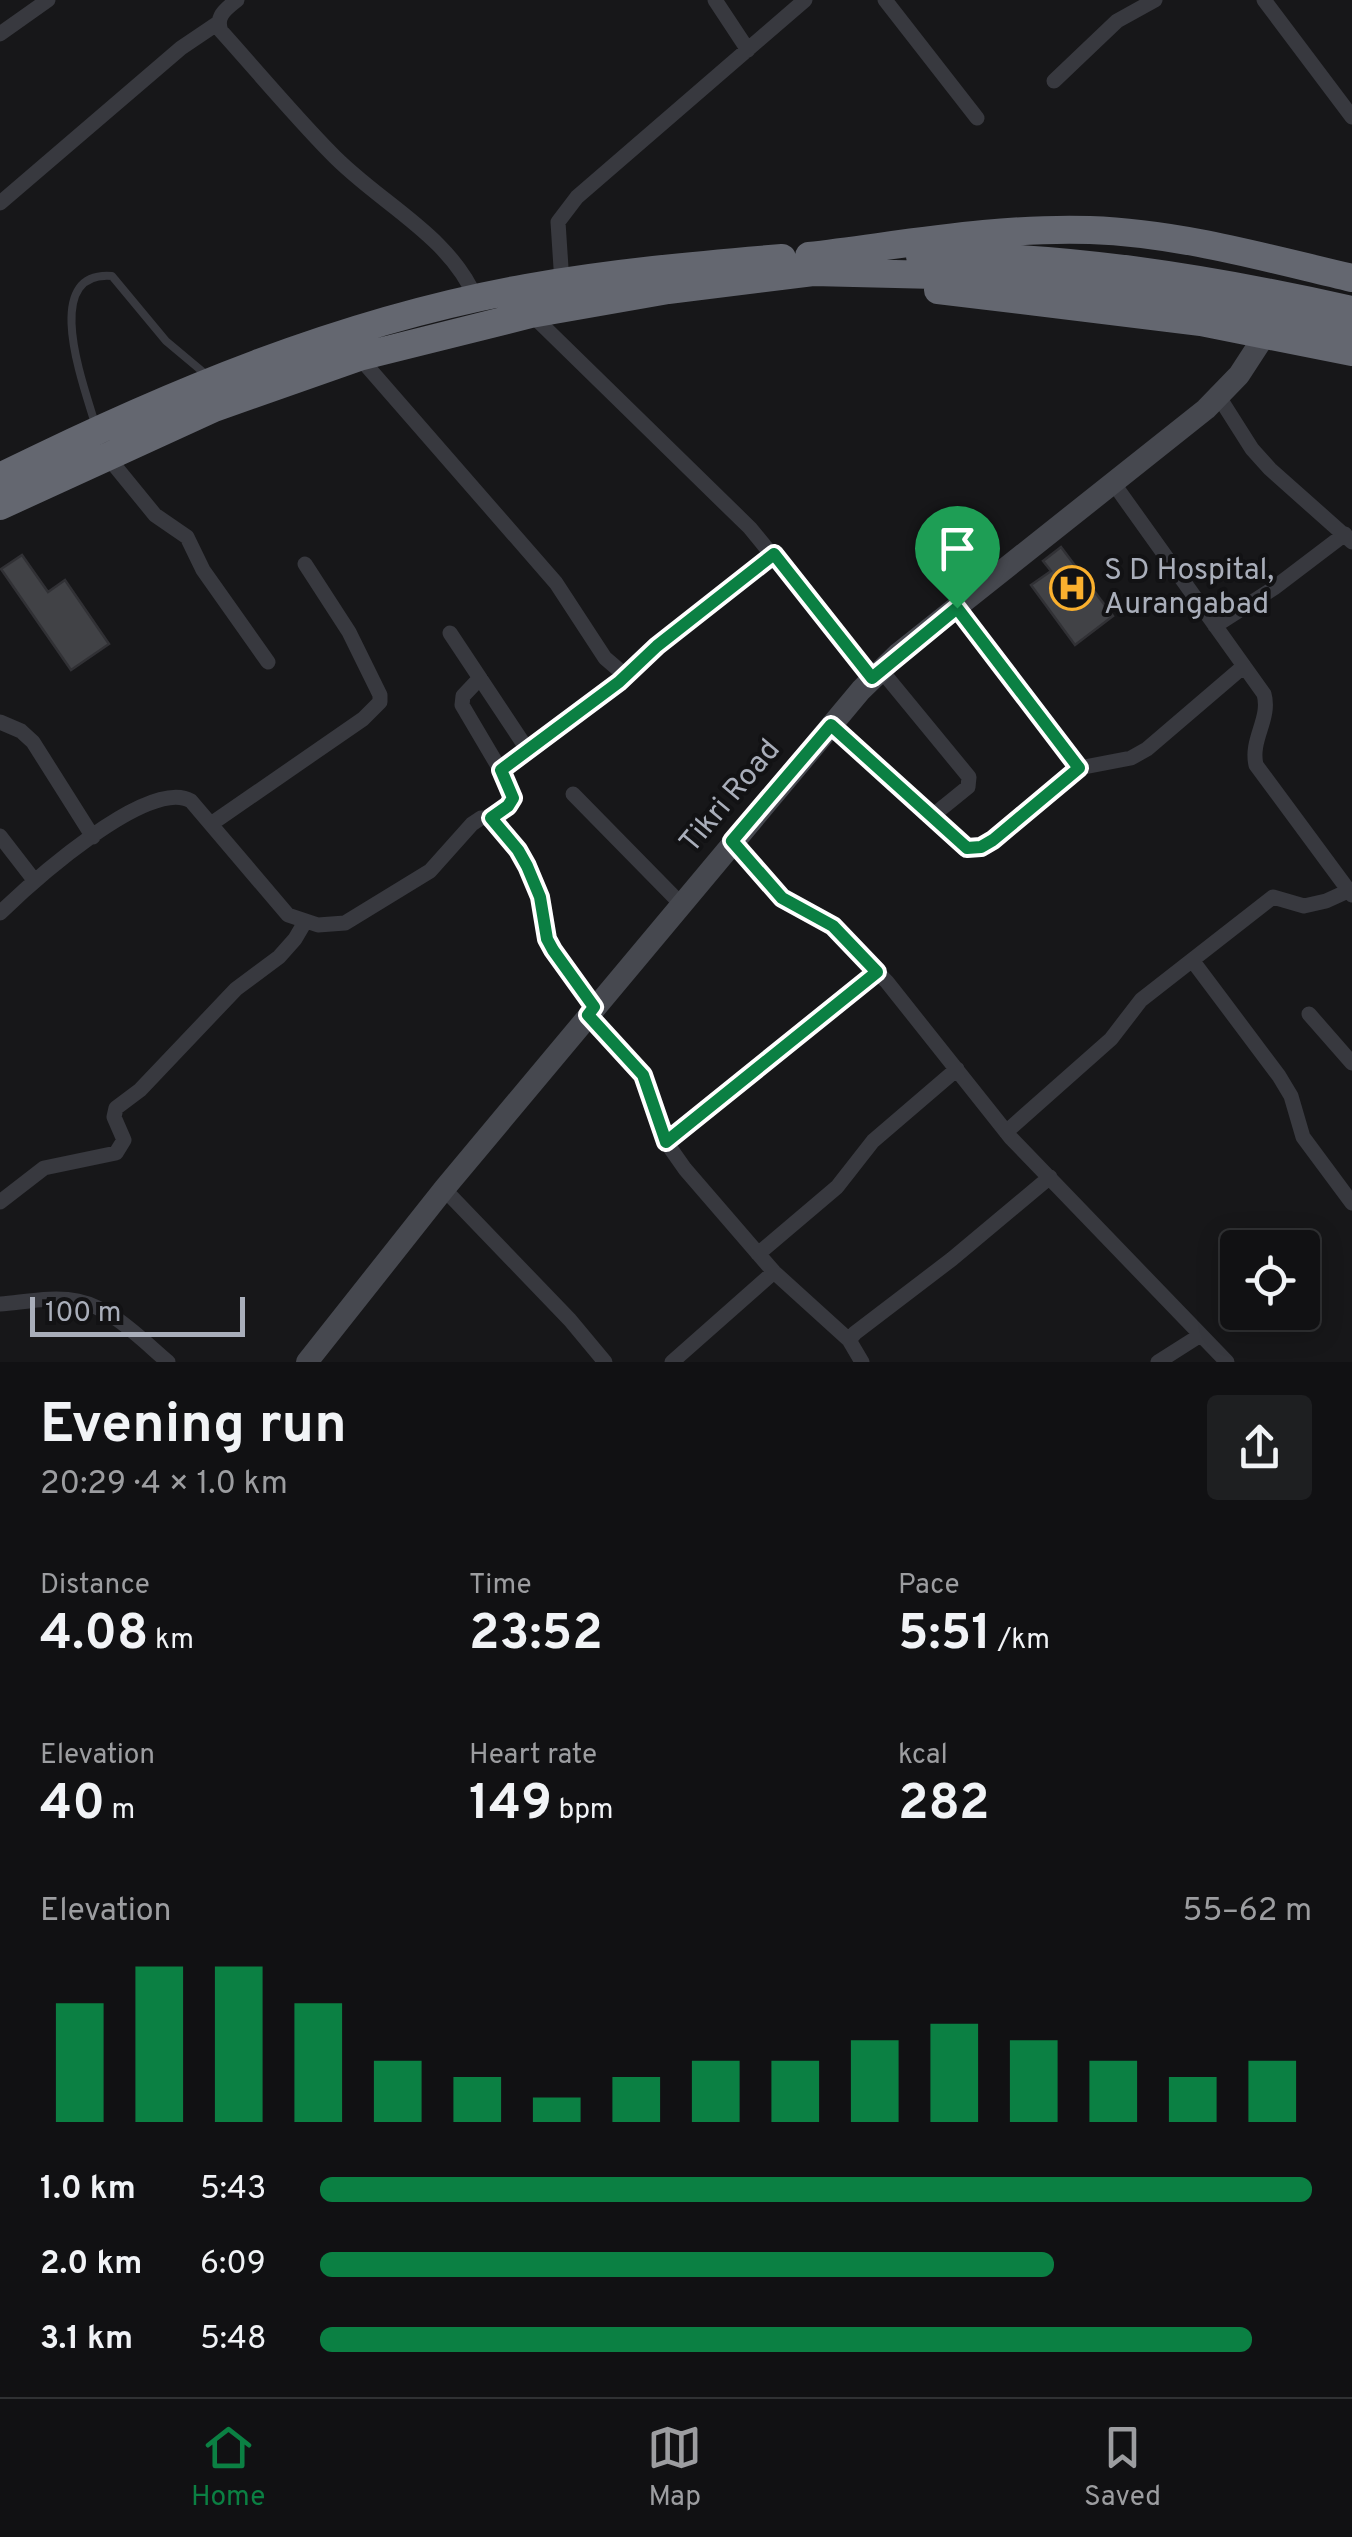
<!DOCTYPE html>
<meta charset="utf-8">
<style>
:root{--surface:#111113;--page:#1e1f21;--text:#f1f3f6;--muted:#9c9da0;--line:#303133;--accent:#0b8043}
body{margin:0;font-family:Overpass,sans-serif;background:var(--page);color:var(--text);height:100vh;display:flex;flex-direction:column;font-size:38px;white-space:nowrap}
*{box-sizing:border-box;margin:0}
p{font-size:32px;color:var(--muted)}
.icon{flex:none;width:55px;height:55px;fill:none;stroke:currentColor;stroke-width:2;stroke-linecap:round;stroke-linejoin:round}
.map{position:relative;height:1362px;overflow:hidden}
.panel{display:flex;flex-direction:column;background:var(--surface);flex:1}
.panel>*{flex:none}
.buttons{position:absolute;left:1220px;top:1230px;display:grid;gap:20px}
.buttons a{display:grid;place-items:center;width:100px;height:100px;border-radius:10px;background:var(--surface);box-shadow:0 5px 25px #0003,0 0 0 2px var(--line);font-size:50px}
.scale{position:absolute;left:30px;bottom:25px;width:215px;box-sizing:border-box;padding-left:10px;border:5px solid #a9aeba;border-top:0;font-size:28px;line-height:35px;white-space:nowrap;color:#a9aeba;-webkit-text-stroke:8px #121214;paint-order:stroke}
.pin{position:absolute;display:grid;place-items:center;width:85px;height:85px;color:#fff;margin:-102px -42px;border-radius:50% 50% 50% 0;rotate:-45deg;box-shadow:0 0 10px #0007}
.pin .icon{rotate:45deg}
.round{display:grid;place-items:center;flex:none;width:105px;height:105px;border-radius:10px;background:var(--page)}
.summary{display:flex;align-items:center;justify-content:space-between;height:170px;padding:0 40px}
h1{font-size:55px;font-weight:700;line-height:75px}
.metrics{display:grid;grid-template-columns:repeat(3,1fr);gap:15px;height:170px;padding:10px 40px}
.metrics div{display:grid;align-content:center}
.metrics b{font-size:50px;font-weight:700}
.metrics small{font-size:28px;font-weight:400}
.metrics p{font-size:28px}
.chart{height:280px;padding:20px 40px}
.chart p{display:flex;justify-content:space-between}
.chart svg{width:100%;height:180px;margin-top:10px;stroke:var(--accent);stroke-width:6}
ul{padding:0 40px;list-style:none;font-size:32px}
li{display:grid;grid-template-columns:160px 120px 1fr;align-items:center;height:75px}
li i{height:25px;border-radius:12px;background:var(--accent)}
.dock{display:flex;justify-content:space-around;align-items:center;height:140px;border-top:2px solid var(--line);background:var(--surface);font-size:28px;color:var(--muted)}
.dock a{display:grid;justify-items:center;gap:5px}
.dock .active{color:var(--accent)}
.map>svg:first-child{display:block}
.building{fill:#414246;stroke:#313135;stroke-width:2.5}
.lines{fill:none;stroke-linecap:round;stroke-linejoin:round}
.lane{stroke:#38393f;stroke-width:8}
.street{stroke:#38393f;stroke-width:15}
.secondary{stroke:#46484f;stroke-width:22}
.highway{stroke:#646770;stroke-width:28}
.route-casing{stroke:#fff;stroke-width:20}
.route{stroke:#0b8043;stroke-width:12}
.labels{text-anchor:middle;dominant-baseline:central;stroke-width:8;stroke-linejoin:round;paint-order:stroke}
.poi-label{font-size:30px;fill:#a9aeba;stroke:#121214;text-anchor:start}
.street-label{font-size:30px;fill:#a9aeba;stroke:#121214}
</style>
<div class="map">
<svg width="1352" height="1362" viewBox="0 0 1352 1362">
<rect width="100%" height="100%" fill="#171719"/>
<path class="building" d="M1061,547L1113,616L1075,645L1031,585L1051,571L1043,561Z
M22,555L48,592L65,580L109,644L71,670L1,569Z"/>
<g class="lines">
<path class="lane" d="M96,427C86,391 38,270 112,276L166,341L209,377"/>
<path class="street" d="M237,0C226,9 215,16 221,31C257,71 292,113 330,152C377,202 449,234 476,299
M715,0L748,50
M885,0L977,118
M1264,0L1352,117
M0,34L48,0
M1054,81L1117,21L1155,0
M0,203L181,48L218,23
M562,283L558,222L577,197L805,0
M531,314L750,528L873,678
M359,357L556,583L605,658L626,676
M1219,397L1252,449L1270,469L1352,542
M106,455L155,515L187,537L203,570L268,662
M1114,484L1264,694C1271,719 1250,739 1256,765L1352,895
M957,608L1079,768
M1215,626L1274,588L1345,534
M450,633L527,749
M881,670L969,777L968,787L931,817
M480,678L463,696L462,705L511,788L513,798L508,806L491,818
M0,722L21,731L33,742L93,837
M831,725L955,840L967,848L981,847L1079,768L1131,758L1147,749L1244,666
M501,770L619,682L657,647L774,554
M573,794L681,904
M211,824L363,719L380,702V695L349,632L305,564
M0,836L34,880
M732,841L782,898L833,926L887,982L1011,1138L1227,1362
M0,913C31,883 149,776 191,801L288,915L318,925L345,923L430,871L472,824L481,818H491C518,839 537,879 544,912C546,923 545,933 549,943C559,966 580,987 595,1007
M1192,960L1279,1076L1291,1096L1303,1137L1352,1203
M1309,1014L1352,1063
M588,1015L643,1075L666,1142L685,1169L774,1272L849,1340
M1006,1132L1111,1039L1141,1000L1273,897L1304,906L1326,901L1348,891
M666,1142L877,972
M444,1189L570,1320L605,1362
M0,1202L44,1168L116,1153L124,1140L114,1117L116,1108L140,1090L236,989L279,957L295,939L305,922
M758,1254L837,1187L873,1141L957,1069
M0,1304C25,1302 53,1296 78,1301C112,1308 142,1340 168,1362
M672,1362L774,1272
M862,1362L849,1340L855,1333L952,1259L1050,1177
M1158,1362L1199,1336"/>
<path class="secondary" d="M307,1362L444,1189L861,690L899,653L1206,409L1239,375L1265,335"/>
<path class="highway" d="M809,256C902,245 996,227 1090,230C1179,233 1266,258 1352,278
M920,256C1066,255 1209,278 1352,310
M938,290L1201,322L1352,352
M0,477C167,394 342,321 526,288C611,273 696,265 782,258
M0,506L214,408L359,357L531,314L668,290L813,272L1019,277L1142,290L1241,306L1352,330"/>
</g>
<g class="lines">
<g class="route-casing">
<path id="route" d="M774,554L872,678L957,608L1079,768L993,840L981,847L967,848L831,725L732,841L782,898L833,926L877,972L666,1142L643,1075L588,1015L594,1007L553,950L547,939L540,897L527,866L518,850L491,818L508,806L513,798L501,770L619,682L657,646Z"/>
</g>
<use href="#route" class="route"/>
</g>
<defs>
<g id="hospital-ring" transform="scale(2.25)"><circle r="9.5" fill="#121214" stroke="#fab02e" stroke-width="1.5"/><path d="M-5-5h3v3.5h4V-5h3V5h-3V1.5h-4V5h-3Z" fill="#fab02e"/></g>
</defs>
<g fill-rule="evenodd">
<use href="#hospital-ring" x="1072" y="588"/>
</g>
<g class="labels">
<g class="poi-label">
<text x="1104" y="571">S D Hospital,<tspan x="1104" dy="34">Aurangabad</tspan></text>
</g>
<g class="street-label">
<text transform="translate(731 797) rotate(-50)">Tikri Road</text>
</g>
</g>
</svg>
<div class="buttons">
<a><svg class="icon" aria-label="locate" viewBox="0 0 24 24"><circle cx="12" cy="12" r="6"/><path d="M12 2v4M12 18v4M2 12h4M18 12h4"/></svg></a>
</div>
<div class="scale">100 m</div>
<div class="pin" style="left:957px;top:608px;background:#1e9e55"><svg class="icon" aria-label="arrive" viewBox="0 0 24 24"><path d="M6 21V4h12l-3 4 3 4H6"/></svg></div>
</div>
<section class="panel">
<div class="summary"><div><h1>Evening run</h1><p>20:29 · 4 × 1.0 km</p></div><a class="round"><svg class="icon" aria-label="share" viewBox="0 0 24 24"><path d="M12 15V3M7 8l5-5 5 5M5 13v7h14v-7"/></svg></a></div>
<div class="metrics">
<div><p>Distance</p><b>4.08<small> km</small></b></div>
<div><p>Time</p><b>23:52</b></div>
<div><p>Pace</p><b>5:51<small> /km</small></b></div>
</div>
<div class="metrics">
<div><p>Elevation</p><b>40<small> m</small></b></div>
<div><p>Heart rate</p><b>149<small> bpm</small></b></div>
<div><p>kcal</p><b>282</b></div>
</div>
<div class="chart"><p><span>Elevation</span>55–62 m</p>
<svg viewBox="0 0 160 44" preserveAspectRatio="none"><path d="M5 44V15M15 44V6M25 44V6M35 44V15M45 44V29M55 44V33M65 44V38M75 44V33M85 44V29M95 44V29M105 44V24M115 44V20M125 44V24M135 44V29M145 44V33M155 44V29"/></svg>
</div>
<ul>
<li><b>1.0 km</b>5:43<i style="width:100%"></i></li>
<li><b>2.0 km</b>6:09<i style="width:74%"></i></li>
<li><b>3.1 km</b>5:48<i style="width:94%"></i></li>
</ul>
</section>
<nav class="dock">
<a class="active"><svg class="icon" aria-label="home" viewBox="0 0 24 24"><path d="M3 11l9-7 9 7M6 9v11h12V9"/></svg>Home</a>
<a><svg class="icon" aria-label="map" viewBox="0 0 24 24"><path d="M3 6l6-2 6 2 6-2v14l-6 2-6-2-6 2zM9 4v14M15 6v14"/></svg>Map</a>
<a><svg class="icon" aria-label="saved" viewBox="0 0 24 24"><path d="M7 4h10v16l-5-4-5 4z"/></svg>Saved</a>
</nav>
